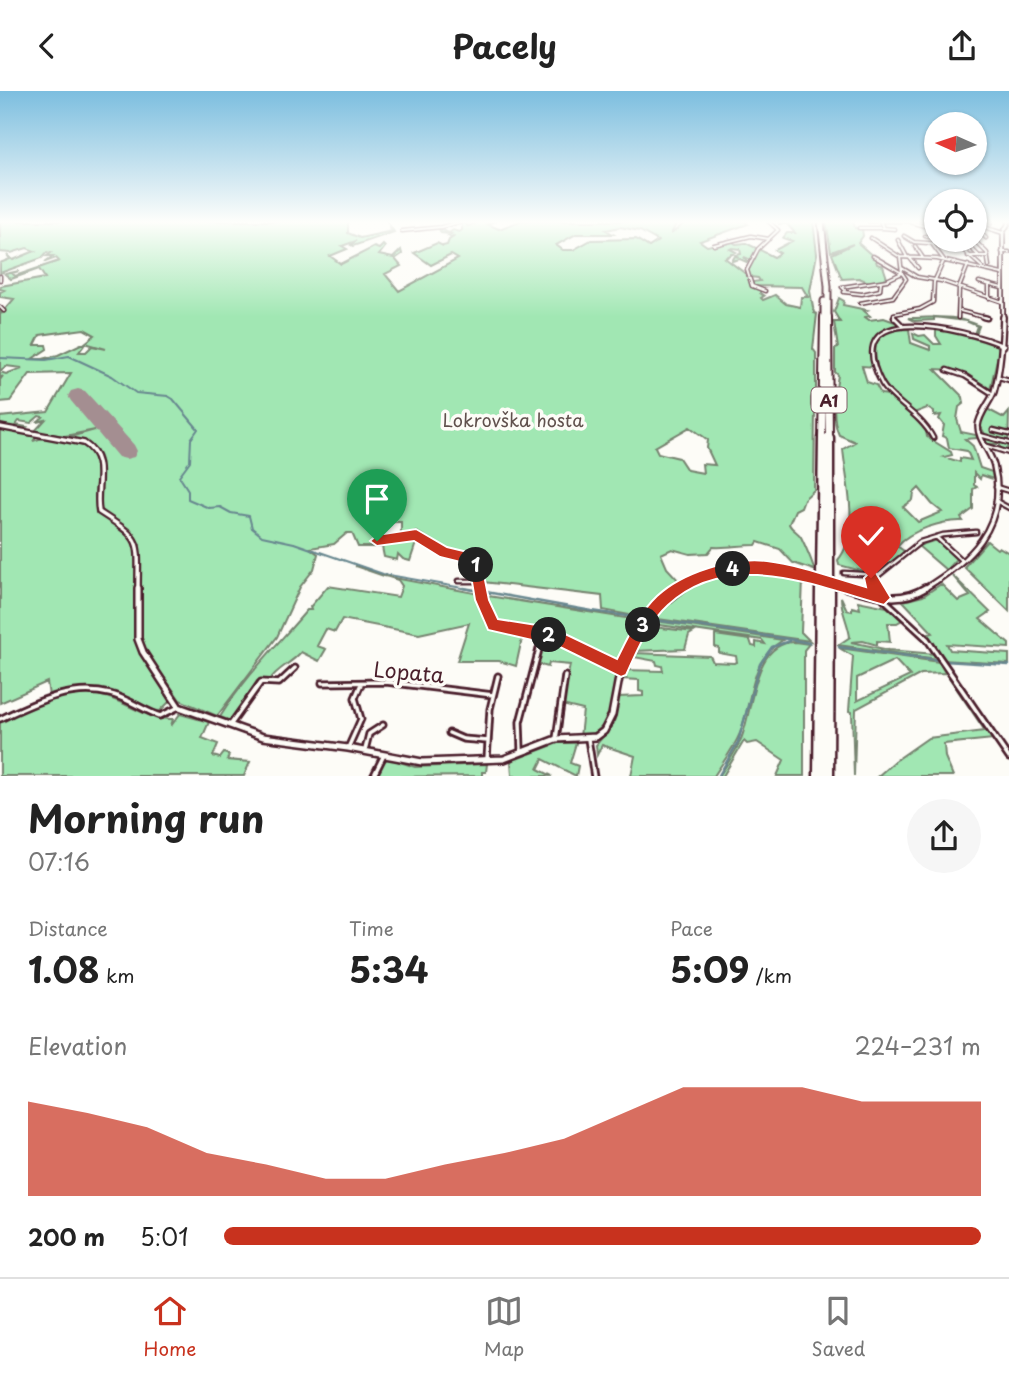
<!DOCTYPE html>
<meta charset="utf-8">
<style>
:root{--surface:#fff;--page:#f6f6f6;--text:#222;--muted:#767676;--line:#e0e0e0;--accent:#c8321e}
body{margin:0;font-family:"Playpen Sans",sans-serif;background:var(--page);color:var(--text);height:100vh;display:flex;flex-direction:column;font-size:26px;white-space:nowrap}
*{box-sizing:border-box;margin:0}
p{font-size:23px;color:var(--muted)}
.icon{flex:none;width:38px;height:38px;fill:none;stroke:currentColor;stroke-width:2;stroke-linecap:round;stroke-linejoin:round}
.map{position:relative;height:685px;overflow:hidden}
.sheet{display:flex;flex-direction:column;background:var(--surface);flex:1}
.sheet>*{flex:none}
.needle{width:46px;rotate:273deg}
.controls{position:absolute;left:924px;top:21px;display:grid;gap:14px}
.controls a{display:grid;place-items:center;width:63px;height:63px;border-radius:50%;background:var(--surface);box-shadow:0 2px 5px #0004;font-size:35px}
.pin{position:absolute;display:grid;place-items:center;width:60px;height:60px;color:#fff;margin:-72px -30px;border-radius:50% 50% 50% 0;rotate:-45deg;box-shadow:0 0 7px #0007}
.pin .icon{rotate:45deg}
.km{position:absolute;width:35px;height:35px;margin:-18px;border-radius:50%;background:#222;color:#fff;font-size:19px;line-height:35px;text-align:center}
.round{display:grid;place-items:center;flex:none;width:74px;height:74px;border-radius:37px;background:var(--page)}
.overview{display:flex;align-items:center;justify-content:space-between;height:119px;padding:0 28px}
h1{font-size:38px;font-weight:700;line-height:52px}
.stats{display:grid;grid-template-columns:repeat(3,1fr);gap:10px;height:119px;padding:7px 28px}
.stats div{display:grid;align-content:center}
.stats b{font-size:35px;font-weight:700}
.stats small{font-size:19px;font-weight:400}
.stats p{font-size:19px}
.chart{height:196px;padding:14px 28px}
.chart p{display:flex;justify-content:space-between}
.chart svg{width:100%;height:126px;margin-top:7px;fill:var(--accent);opacity:.7}
ul{padding:0 28px;list-style:none;font-size:23px}
li{display:grid;grid-template-columns:112px 84px 1fr;align-items:center;height:52px}
li i{height:18px;border-radius:9px;background:var(--accent)}
header{display:flex;justify-content:space-between;align-items:center;height:91px;padding:0 28px;background:var(--surface);font-size:32px;font-weight:700}
.menu{display:flex;justify-content:space-around;align-items:center;height:98px;border-top:2px solid var(--line);background:var(--surface);font-size:19px;color:var(--muted)}
.menu a{display:grid;justify-items:center;gap:4px}
.menu .current{color:var(--accent)}
.map>svg:first-child{display:block}
.green{fill:#a1e7b3;stroke:#76836f;stroke-width:2;fill-rule:evenodd}
.lines{fill:none;stroke-linecap:round;stroke-linejoin:round}
.stream-far1{stroke:#67878f;stroke-width:2}
.stream{stroke:#67878f;stroke-width:2.5}
.runway{fill:#a48e91;fill-rule:evenodd}
.minor-far2-casing{stroke:#4a1f2b;stroke-width:5}
.minor-far1-casing{stroke:#4a1f2b;stroke-width:7}
.minor-casing{stroke:#4a1f2b;stroke-width:9}
.tertiary-far2-casing{stroke:#4a1f2b;stroke-width:6}
.tertiary-far1-casing{stroke:#4a1f2b;stroke-width:8}
.tertiary-casing{stroke:#4a1f2b;stroke-width:10}
.motorway-far3-casing{stroke:#4a1f2b;stroke-width:9}
.motorway-far2-casing{stroke:#4a1f2b;stroke-width:10}
.motorway-far1-casing{stroke:#4a1f2b;stroke-width:13}
.motorway-casing{stroke:#4a1f2b;stroke-width:15}
.minor-far2{stroke:#fdfcf7;stroke-width:2}
.minor-far1{stroke:#fdfcf7;stroke-width:2.5}
.minor{stroke:#fdfcf7;stroke-width:3.5}
.tertiary-far2{stroke:#fdfcf7;stroke-width:2.5}
.tertiary-far1{stroke:#fdfcf7;stroke-width:3.5}
.tertiary{stroke:#fdfcf7;stroke-width:5}
.motorway-far3{stroke:#fdfcf7;stroke-width:5}
.motorway-far2{stroke:#fdfcf7;stroke-width:6}
.motorway-far1{stroke:#fdfcf7;stroke-width:8}
.motorway{stroke:#fdfcf7;stroke-width:10}
.motorway-bridge-casing{stroke:#4a1f2b;stroke-width:13;stroke-linecap:butt}
.motorway-bridge{stroke:#fdfcf7;stroke-width:8}
.route{fill:#c8321e;stroke:#fff;stroke-width:2}
.labels{text-anchor:middle;dominant-baseline:central;stroke-width:7;stroke-linejoin:round;paint-order:stroke}
.shield{fill:#fdfcf7;stroke:#806168;stroke-width:2}
.shield-label{font-size:16px;font-weight:bold;fill:#4a1f2b}
.park-label{font-size:18px;fill:#60514d;stroke:#fdfcf7}
.near-street-label{font-size:21px;fill:#4a1f2b;stroke:#fdfcf7}
</style>
<header><svg class="icon" aria-label="back" viewBox="0 0 24 24"><path d="M15 5l-7 7 7 7"/></svg>Pacely<svg class="icon" aria-label="share" viewBox="0 0 24 24"><path d="M12 15V3M7 8l5-5 5 5M5 13v7h14v-7"/></svg></header>
<div class="map">
<svg width="1009" height="686" viewBox="0 0 1009 686">
<rect width="100%" height="100%" fill="#fdfcf7"/>
<filter id="ink" filterUnits="userSpaceOnUse"><feTurbulence type="fractalNoise" baseFrequency=".0143" numOctaves="2"/><feDisplacementMap in="SourceGraphic" scale="14" xChannelSelector="R" yChannelSelector="G"/><feConvolveMatrix kernelMatrix="1 2 1 2 8 2 1 2 1" color-interpolation-filters="sRGB"/></filter>
<g filter="url(#ink)">
<path class="green" d="M0,130H348V142L360,147L392,140L387,130L394,141L353,155L351,154L356,150L342,155L347,158L330,165L341,173L374,156L379,158L383,154L385,156L379,164L393,167L401,159L402,163L395,168L401,175L385,183L399,200L458,168L451,164L431,174L414,162L437,152L443,155L447,154L449,149L455,145L450,146L448,145L451,143L441,142L439,138L449,142L453,139L459,141L462,139V134L454,133L463,130L468,135L474,133L469,130H496L487,133L499,138L520,130H684L677,131L671,143L687,130H744L748,133L700,150L707,155L731,150L736,153L746,152L774,166L780,162L775,159L792,150L783,147L787,142H795L787,133H778L787,130H813L817,163L810,200L814,222L817,223L813,258L816,262V298L811,307V315L815,320L814,399L804,408L801,416L795,419L789,433C792,439 798,441 801,446C804,452 814,474 814,479L793,472L780,458L758,451L756,454C741,454 728,457 713,456L708,462L690,463L672,458L661,463L667,477L681,492L657,510L645,527L603,519L602,505L483,491L482,487H479L478,480L487,483V473L477,474L476,467L446,459L419,444L401,445V431H392L378,444L376,451L418,446L410,470L403,468L398,463L397,469L384,466L382,456H358L352,442H347L334,453L310,457L318,463L314,478L300,496L277,546L217,625L180,609L146,560L141,547L140,453L131,439L109,426L99,416C98,377 117,357 66,347L95,339L65,345L26,340H35L45,329L37,331L43,326L39,325L31,332L19,330L16,334L27,336L23,339L0,335V326L48,321L71,282L30,283L10,310L0,311V289L3,285L0,287V281L6,283L22,277L6,275L0,280V217L2,222L14,208L0,206V201L4,199L0,198L1,195L45,187L39,178L11,188L5,183L19,180L12,182L15,185L59,170L56,167L45,171L53,165H47L51,162L47,161L42,167L0,182V172L10,168L7,164L13,169L35,160L27,157L11,162L0,161ZM620,136L640,140L658,150L649,156L636,148L591,149L573,159H563L556,154L576,143H613L606,139ZM732,157L740,158L741,163L736,164L739,166L735,165L732,170L740,168L749,172L744,166L751,169L754,164L748,180L750,186L758,187L760,190L752,191L754,195L802,196L808,206H801L800,216L786,213L775,204L763,209L761,207L764,205L760,202L761,199L752,195L747,184L725,167L736,161L730,158ZM84,238L95,244L85,252L106,258L92,255L86,261H79L85,253H81L58,264L43,268H52H32L47,258L46,254H35L40,244ZM690,336L708,349L707,357L715,374L702,373L703,382L687,379L679,367L658,362L655,356Z
M826,130H853L855,137L862,138L863,145L858,152L875,167L877,173L883,175L887,187L871,192L859,187L842,188L832,163L853,153L831,161Z
M839,207L844,210L843,214L867,219L864,220L870,225L865,226L869,229L884,227L903,234C879,239 867,251 875,276L862,275L867,291L876,294L881,303L890,304C879,286 872,269 877,248L890,239L909,238L911,252L930,259V255L914,248L913,242L919,245L925,244L934,253H941L936,245V235L974,243L977,235L966,230L934,226V229L914,230L908,227C937,227 951,222 979,235L976,243L1000,255L990,299H983L956,279L935,278L963,306L964,312L959,316L957,328L961,341L976,344L977,347L965,348L973,355L980,377L992,381L993,388L981,384L980,388L974,382V394L977,396L973,398V418L961,427L963,430C944,429 910,439 897,455L904,460L902,463C883,485 879,484 850,483L858,479L839,474L838,469C861,441 846,392 843,358L855,351L839,344C831,328 835,302 838,284L835,281V258L838,257L834,231H840L834,221ZM927,317L934,321V325L941,324L939,328L944,334L942,345L947,347L949,357L967,360L971,369L960,367V371L944,366L952,364L951,361L927,346L925,334L914,322ZM919,397L932,413L942,421L918,431L903,416L913,409L914,402Z
M987,318L1004,327L1009,321L1008,360L1000,358V353H986L985,343L979,333Z
M0,338L37,345L33,350C44,345 53,348 65,350C121,360 85,390 98,423L126,441L135,455L136,553L170,610L160,620C146,620 137,611 125,606C101,596 73,597 49,605L47,591L0,612Z
M933,450H937L956,468L946,479L918,455Z
M987,450L997,458L999,456L1009,462V520L964,476Z
M355,475L384,485L480,503L486,525L492,535L540,547L523,543L516,575L499,570H457L469,532L419,543L342,528L335,541L326,538L317,555L326,558L319,570L301,561C292,572 276,578 270,589L257,590L231,630L220,626C245,586 277,554 307,519H311L310,516L328,495L398,506L402,495L398,489Z
M740,479H761L803,488L801,541L810,550L651,527C678,499 702,487 740,479Z
M952,484L990,521L980,528L1009,553V557L947,553L950,559L1009,563V573L942,569L933,555L895,517L925,544L933,542L903,510L923,505L941,493L958,510L970,505Z
M482,504L632,528L642,531L619,573H616L561,547L529,538L495,533L489,527Z
M841,506L847,519L852,520V516L860,518L858,510L887,516L902,529L897,532H888L890,551L877,550V554L863,550L851,551L889,559L935,563L938,568L838,554L850,546C848,531 841,521 841,506Z
M649,529L783,549C749,568 753,609 740,642C734,657 723,671 714,685H631L635,665L602,654L597,664L596,654L614,632L618,606L643,605V601L639,600V589L621,588L623,579L663,580L662,575L657,574L656,570L634,566V562L710,565L713,571L734,572L737,571L736,565L719,562V557L715,556V544L750,549L752,555L756,556V551L765,553L762,549L646,532Z
M645,535L694,541L689,544L685,558L633,560L631,557Z
M543,546L560,550L617,578C614,604 614,643 580,646L583,619L562,614L570,574L549,572L548,576L537,573Z
M795,551L809,553L804,559V685H777L784,669L757,651L747,653L744,650L723,685H719C727,673 736,661 741,648C754,617 752,551 795,551Z
M839,557L939,571L945,582L921,583L856,618L854,685L852,621L849,620L853,565ZM895,569L910,585L857,610V587Z
M946,582L994,648L944,653L945,666L953,685H878L895,670L928,647L985,640Z
M79,603C118,600 141,630 173,628L171,635L180,623L209,631L202,647L218,653L213,665L220,667L224,662L229,664L227,669L250,671L244,685H0V630L42,610Z
M558,652H576L570,672L578,675L576,685L543,668L538,678L552,685H512L511,670Z
M388,667L415,676L487,673L486,681H482V685L376,686L383,671Z"/>
<g class="lines">
<path class="stream-far1" d="M0,267L46,269L69,265L112,285L136,302L168,305L173,308L198,338L191,348L190,370L179,385L188,399V408L209,417L220,416L231,422L249,425L252,437L262,445L294,452L383,483L474,499"/>
<path class="stream" d="M464,497L592,520L794,549
M794,549L809,552
M839,556L939,569
M944,570L1009,574
M718,686L738,651L760,573L772,556L789,550"/>
<path class="runway" d="M78,298L85,300L134,354L137,360L134,366L126,368L118,366L71,310L68,305L71,300Z"/>
<g class="minor-far2-casing">
<path id="minor-far2" d="M869,130H916
M917,130L936,135
M990,130L992,132
M910,131L928,136L936,146
M975,133L1003,142
M982,136L978,139L986,147
M859,137H883L881,132
M883,137L895,138
M402,140L441,136L463,130
M904,145L914,151L957,154
M925,145L936,147
M871,147L900,166
M898,149L907,166
M952,149L982,176
M963,149L978,164
M974,149L987,162L989,175
M714,154L751,145L769,148
M915,155L923,167
M1002,161H1009
M968,165H988
M909,166L918,177
M902,177L917,186L941,190L1003,211
M0,185V189
M979,191L1002,197
M989,194V207
M845,199L842,196L887,189L902,182L900,166L937,168L1002,183
M765,200L752,195L747,179L758,158L778,139L768,130
M844,201L862,203L880,199L881,190
M860,212L893,206L906,188L902,182L873,165
M0,216L4,220
M960,220L987,227
M958,227L959,197L968,174
M894,228V223L920,218L933,211L934,191L944,169L932,153"/>
</g>
<g class="minor-far1-casing">
<path id="minor-far1" d="M894,226L902,234
M983,226L987,227
M947,279L965,285L993,303
M999,286L1009,289
M993,339L1009,343
M980,344L1009,352
M933,347C920,322 892,311 882,293C836,206 965,238 1004,255
M984,354L1009,362
M996,396L1009,400
M996,410L1009,417
M936,446L962,470
M377,450L416,444L445,461L475,468L478,490
M844,482L879,484L920,451L943,444L976,441
M871,487L877,499
M459,490H478L480,499"/>
</g>
<g class="minor-casing">
<path id="minor" d="M480,497L488,527L494,534L561,549L621,578
M875,497L880,503
M884,508L927,548L1009,667
M322,592L386,591L493,604
M0,628C34,612 71,593 110,603C127,607 143,619 160,625L179,616
M231,633L261,591L279,592L295,577
M449,642L463,648L488,650
M556,648L565,585
M588,648L594,686
M348,657L361,628L355,607L361,593
M365,659L369,643L383,634
M521,659L520,631L543,543
M487,669L490,618L498,585
M373,686L384,664"/>
</g>
<g class="tertiary-far2-casing">
<path id="tertiary-far2" d="M1003,228V142L1009,131"/>
</g>
<g class="tertiary-far1-casing">
<path id="tertiary-far1" d="M0,336L84,352C110,369 94,396 99,421C144,450 138,447 138,499
M831,493L854,499
M679,499C725,469 771,475 821,490
M922,499C969,471 1009,435 994,375C991,361 978,349 978,335C979,323 990,312 994,301C1001,276 1002,251 1003,226"/>
</g>
<g class="tertiary-casing">
<path id="tertiary" d="M138,497V548L143,561L179,616L263,646L348,657L422,671L504,668L556,648L596,646L604,640L612,624L619,587L629,556L655,519L682,497
M847,497C874,504 900,513 925,497"/>
</g>
<g class="motorway-far3-casing">
<path id="motorway-far3" d="M821,130L828,195V228
M824,228V210"/>
</g>
<g class="motorway-far2-casing">
<path id="motorway-far2" d="M828,226L829,349
M822,349L824,226"/>
</g>
<g class="motorway-far1-casing">
<path id="motorway-far1" d="M829,347V489
M821,486L823,347
M821,499V494
M829,499V496"/>
</g>
<g class="motorway-casing">
<path id="motorway" d="M819,686L821,497
M828,686L829,497"/>
</g>
<use href="#minor-far2" class="minor-far2"/>
<use href="#minor-far1" class="minor-far1"/>
<use href="#minor" class="minor"/>
<use href="#tertiary-far2" class="tertiary-far2"/>
<use href="#tertiary-far1" class="tertiary-far1"/>
<use href="#tertiary" class="tertiary"/>
<use href="#motorway-far3" class="motorway-far3"/>
<use href="#motorway-far2" class="motorway-far2"/>
<use href="#motorway-far1" class="motorway-far1"/>
<use href="#motorway" class="motorway"/>
<g class="motorway-bridge-casing">
<path id="motorway-bridge" d="M821,486V494
M829,489V496"/>
</g>
<use href="#motorway-bridge" class="motorway-bridge"/>
</g>
</g>
<linearGradient id="sky" x2="0" y2="1"><stop stop-color="#7cbedf"/><stop offset="0.58" stop-color="#fefefb"/><stop offset="1" stop-color="#fefefb" stop-opacity="0"/></linearGradient>
<rect width="1009" height="226" fill="url(#sky)"/>
<path class="route" d="M416,438L447,456L480,464L489,509L498,528L543,535L561,541L617,568C628,546 639,522 657,505C683,481 732,466 767,470C800,474 834,487 866,496L864,487L871,480L876,482L891,507L884,514C815,495 729,457 668,514C648,532 637,560 626,584L621,586L558,555L488,539L475,509L469,473L440,466L414,450L377,455L370,450L377,444Z"/>
<g class="labels">
<rect class="shield" x="811.5" y="296.5" width="35" height="25" rx="5"/>
<g class="shield-label">
<text x="829" y="309">A1</text>
</g>
<g class="park-label">
<text x="513" y="328">Lokrovška hosta</text>
</g>
<g class="near-street-label">
<text transform="translate(409 580) rotate(5)">Lopata</text>
</g>
</g>
</svg>
<div class="controls">
<a><svg class="needle" viewBox="-14 -14 28 28"><path d="M0-13l5 13h-10z" fill="#e53935"/><path d="M0 13l5-13h-10z" fill="#767676"/></svg></a>
<a><svg class="icon" aria-label="locate" viewBox="0 0 24 24"><circle cx="12" cy="12" r="6"/><path d="M12 2v4M12 18v4M2 12h4M18 12h4"/></svg></a>
</div>
<div class="pin" style="left:377px;top:450px;background:#1e9e55"><svg class="icon" aria-label="arrive" viewBox="0 0 24 24"><path d="M6 21V4h12l-3 4 3 4H6"/></svg></div>
<div class="pin" style="left:871px;top:487px;background:#d93025"><svg class="icon" aria-label="check" viewBox="0 0 24 24"><path d="M5 12l5 5 9-10"/></svg></div>
<b class="km" style="left:476px;top:474px">1</b>
<b class="km" style="left:549px;top:544px">2</b>
<b class="km" style="left:643px;top:534px">3</b>
<b class="km" style="left:733px;top:478px">4</b>
</div>
<section class="sheet">
<div class="overview"><div><h1>Morning run</h1><p>07:16</p></div><a class="round"><svg class="icon" aria-label="share" viewBox="0 0 24 24"><path d="M12 15V3M7 8l5-5 5 5M5 13v7h14v-7"/></svg></a></div>
<div class="stats">
<div><p>Distance</p><b>1.08<small> km</small></b></div>
<div><p>Time</p><b>5:34</b></div>
<div><p>Pace</p><b>5:09<small> /km</small></b></div>
</div>
<div class="chart"><p><span>Elevation</span>224–231 m</p>
<svg viewBox="0 0 160 44" preserveAspectRatio="none"><path d="M0 44V11L10 15L20 20L30 29L40 33L50 38L60 38L70 33L80 29L90 24L100 15L110 6L120 6L130 6L140 11L150 11L160 11V44z"/></svg>
</div>
<ul>
<li><b>200 m</b>5:01<i style="width:100%"></i></li>
</ul>
</section>
<nav class="menu">
<a class="current"><svg class="icon" aria-label="home" viewBox="0 0 24 24"><path d="M3 11l9-7 9 7M6 9v11h12V9"/></svg>Home</a>
<a><svg class="icon" aria-label="map" viewBox="0 0 24 24"><path d="M3 6l6-2 6 2 6-2v14l-6 2-6-2-6 2zM9 4v14M15 6v14"/></svg>Map</a>
<a><svg class="icon" aria-label="saved" viewBox="0 0 24 24"><path d="M7 4h10v16l-5-4-5 4z"/></svg>Saved</a>
</nav>
